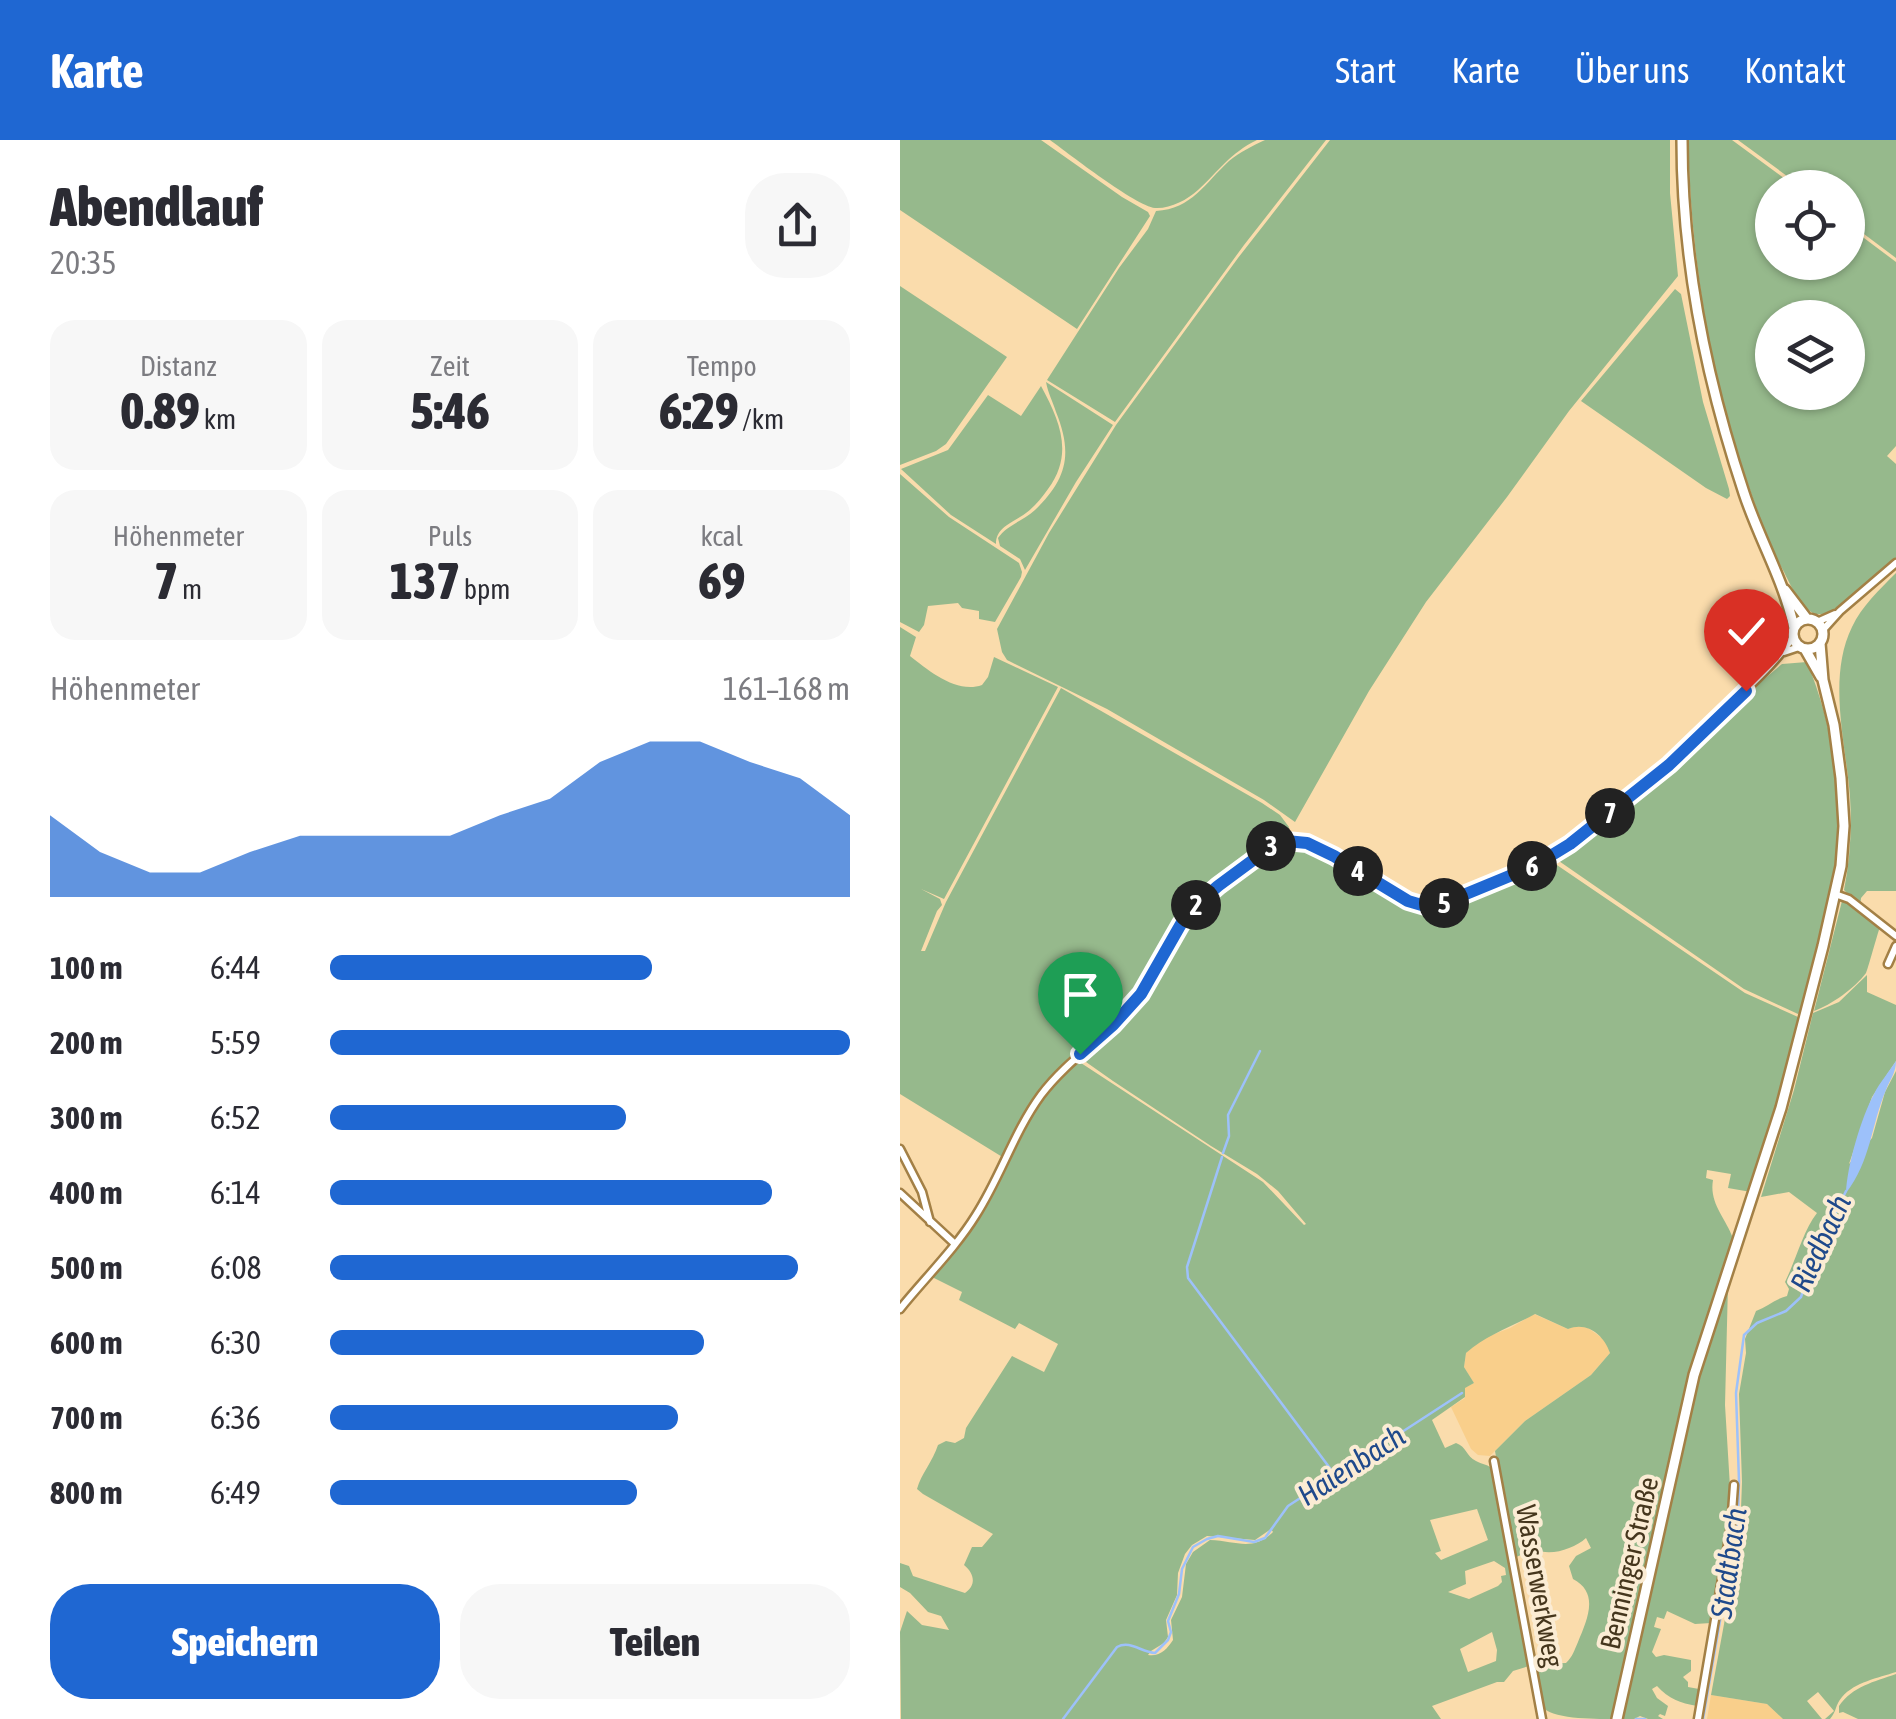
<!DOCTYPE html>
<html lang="de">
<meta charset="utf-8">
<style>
:root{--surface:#fff;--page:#f7f7f7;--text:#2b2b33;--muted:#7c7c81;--accent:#1f67d2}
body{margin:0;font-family:"Asap Condensed",sans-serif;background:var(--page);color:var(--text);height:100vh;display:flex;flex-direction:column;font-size:38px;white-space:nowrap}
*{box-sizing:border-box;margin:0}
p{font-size:32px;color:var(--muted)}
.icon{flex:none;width:55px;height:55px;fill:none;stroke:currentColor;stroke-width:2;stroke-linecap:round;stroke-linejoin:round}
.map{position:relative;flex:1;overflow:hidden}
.drawer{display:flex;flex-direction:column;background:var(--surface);width:900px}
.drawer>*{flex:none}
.fabs{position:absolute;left:855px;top:30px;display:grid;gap:20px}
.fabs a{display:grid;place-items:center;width:110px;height:110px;border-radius:50%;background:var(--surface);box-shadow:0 2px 8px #0004;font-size:50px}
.pin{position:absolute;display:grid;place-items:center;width:85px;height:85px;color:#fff;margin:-102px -42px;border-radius:50% 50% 50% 0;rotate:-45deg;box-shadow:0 0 10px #0007}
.pin .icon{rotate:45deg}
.km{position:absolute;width:50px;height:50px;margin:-25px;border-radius:50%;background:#222;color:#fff;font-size:28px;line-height:50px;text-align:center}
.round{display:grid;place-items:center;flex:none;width:105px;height:105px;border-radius:40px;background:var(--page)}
.summary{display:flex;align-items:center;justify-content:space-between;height:170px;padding:0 50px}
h1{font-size:55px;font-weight:800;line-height:75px}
.figures{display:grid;grid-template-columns:repeat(3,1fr);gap:15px;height:170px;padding:10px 50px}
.figures div{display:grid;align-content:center;border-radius:25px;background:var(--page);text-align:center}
.figures b{font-size:50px;font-weight:800}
.figures small{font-size:28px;font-weight:400}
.figures p{font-size:28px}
.chart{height:280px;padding:20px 50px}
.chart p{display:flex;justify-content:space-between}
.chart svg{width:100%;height:180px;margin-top:10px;fill:var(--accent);opacity:.7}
.primary-button{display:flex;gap:20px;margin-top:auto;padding:20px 50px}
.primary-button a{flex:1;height:115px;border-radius:40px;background:var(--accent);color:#fff;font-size:40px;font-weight:800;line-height:115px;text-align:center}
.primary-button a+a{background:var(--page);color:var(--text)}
ul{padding:0 50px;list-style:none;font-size:32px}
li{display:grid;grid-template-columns:160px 120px 1fr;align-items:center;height:75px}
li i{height:25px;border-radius:12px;background:var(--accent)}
header{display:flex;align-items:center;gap:60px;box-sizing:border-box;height:140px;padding:0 50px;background:var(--accent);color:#fff}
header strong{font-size:48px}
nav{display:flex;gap:55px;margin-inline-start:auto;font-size:35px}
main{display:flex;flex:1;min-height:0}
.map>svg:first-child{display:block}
.built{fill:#f9cf8b}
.green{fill:#96b98c;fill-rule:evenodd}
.water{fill:#9dc1fa}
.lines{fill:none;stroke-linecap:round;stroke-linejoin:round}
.stream{stroke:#9dc1fa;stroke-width:2.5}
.street-casing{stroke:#a38046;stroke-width:11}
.secondary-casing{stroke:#a38046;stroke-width:14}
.street{stroke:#fff;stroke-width:6}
.secondary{stroke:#fff;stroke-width:9}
.route-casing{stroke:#fff;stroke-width:20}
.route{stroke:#1f67d2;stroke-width:12}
.labels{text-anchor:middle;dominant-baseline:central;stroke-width:8;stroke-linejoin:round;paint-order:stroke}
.street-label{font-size:28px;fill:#45361d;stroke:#fbecd4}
.water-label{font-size:30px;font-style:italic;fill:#1f498b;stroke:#fbecd4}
</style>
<header>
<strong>Karte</strong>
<nav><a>Start</a><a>Karte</a><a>Über uns</a><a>Kontakt</a></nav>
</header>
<main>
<section class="drawer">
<div class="summary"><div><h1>Abendlauf</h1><p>20:35</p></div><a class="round"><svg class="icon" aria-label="share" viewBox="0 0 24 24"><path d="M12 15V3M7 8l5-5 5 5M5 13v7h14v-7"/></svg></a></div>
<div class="figures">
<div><p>Distanz</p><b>0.89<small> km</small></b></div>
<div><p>Zeit</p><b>5:46</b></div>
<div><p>Tempo</p><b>6:29<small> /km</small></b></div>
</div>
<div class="figures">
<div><p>Höhenmeter</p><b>7<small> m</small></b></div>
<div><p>Puls</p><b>137<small> bpm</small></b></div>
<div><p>kcal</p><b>69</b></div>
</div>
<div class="chart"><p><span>Höhenmeter</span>161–168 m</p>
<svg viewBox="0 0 160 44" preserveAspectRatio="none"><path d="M0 44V24L10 33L20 38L30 38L40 33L50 29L60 29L70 29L80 29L90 24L100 20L110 11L120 6L130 6L140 11L150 15L160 24V44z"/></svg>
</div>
<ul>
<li><b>100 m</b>6:44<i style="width:62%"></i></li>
<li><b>200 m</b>5:59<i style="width:100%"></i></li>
<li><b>300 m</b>6:52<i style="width:57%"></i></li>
<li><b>400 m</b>6:14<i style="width:85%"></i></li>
<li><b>500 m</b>6:08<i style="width:90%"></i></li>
<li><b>600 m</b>6:30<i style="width:72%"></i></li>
<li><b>700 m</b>6:36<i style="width:67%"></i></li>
<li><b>800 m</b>6:49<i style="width:59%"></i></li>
</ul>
<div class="primary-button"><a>Speichern</a><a>Teilen</a></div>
</section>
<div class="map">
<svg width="996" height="1579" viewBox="0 0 996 1579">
<rect width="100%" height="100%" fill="#fadcac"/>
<path class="built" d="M634,1174L668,1189L677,1185L688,1188L705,1200L710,1213L691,1235L625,1281L590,1316L578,1315L571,1309L551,1267L565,1258L564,1248L574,1243L564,1227L566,1213L581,1199L610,1188Z
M811,1555L867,1564L883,1579H807Z"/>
<path class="green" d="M0,0H141L222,57L248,72L250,76L177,189L0,70Z
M150,0H357C330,13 319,31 298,50C287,60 270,69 255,68C236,66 169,14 150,0Z
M365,0H426L344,105L215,282L147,240L219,128L248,89L256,71C292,69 305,43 329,21C340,12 352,6 365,0Z
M430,0H770V53L778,136L669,271L607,357L526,462L469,551L395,682L364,660L207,569L107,520L102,512L97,489L149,393L216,285L338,118Z
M788,0H832L896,47L872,48V122H948V86L996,122V306L987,316L996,324V418C979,433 939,478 916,474C902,471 890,444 884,432C869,405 859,376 849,347C809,235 791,118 788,0ZM872,178H948V252H872Z
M838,0H996V118L948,82V48L902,47Z
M0,146L107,217L46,304L36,311L0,325Z
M775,149L781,154L803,262L829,349L830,356L827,359L806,348L681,261Z
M146,242L213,285L176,342L125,430L120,419L100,406L98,398C107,385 123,381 135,370C167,339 173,314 156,272C153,262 148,253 146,242Z
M141,246C160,281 174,314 148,349C140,360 132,370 120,377C108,385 96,389 96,404L51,375L1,329L48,310L88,255L121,276Z
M0,334L49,377L119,423L122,432L121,437L95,482L79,479V471L62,468L58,463L28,466L24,485L19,492L0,482Z
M996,433V751H967L961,758L960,767L944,750C950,720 952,689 950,657C946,604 927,538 952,487C962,466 979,450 996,433Z
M0,487L16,497L10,516C29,531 57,554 82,545L88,537L94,517L158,547L44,759L21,749L40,759L42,765L37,771L21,811H25L46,762L161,548L362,663L380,675L389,687L385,697L363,708L292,765L279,782L249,838L234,858L207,886L174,914L145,945L123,978L104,1018L0,954Z
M907,522C934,588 946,665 936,735C929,781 913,826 902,871L898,874L844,849L656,719L772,626L844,556L882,524Z
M396,703C437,713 498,774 535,768C548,766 560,759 572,754C598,743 624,730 651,721L845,853L898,877L888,922L851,1052L828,1048L831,1034L807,1030L806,1038L813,1040C809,1063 825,1077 833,1098L790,1239L712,1579C694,1579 649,1579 642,1566C637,1553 636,1538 634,1524L666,1523C673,1516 674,1511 678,1502C687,1480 700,1453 673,1439L669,1426L676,1416L691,1408L686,1398C674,1409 649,1417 635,1409L614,1418L595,1311L625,1281L691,1235L710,1213C704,1195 687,1181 668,1189L635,1174C611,1187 586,1195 566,1213L564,1227L574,1243L565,1248V1257L532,1280L545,1308L556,1303C567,1307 566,1316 576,1321C583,1325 588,1324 594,1330L629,1526L613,1531L604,1542H597L532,1566L541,1579H1L0,1492L7,1471L22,1485L49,1490L41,1476L28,1472L10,1453L0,1447V1423L9,1426L13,1436L65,1453C77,1445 74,1433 64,1425L72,1407H82L93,1394L23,1354L17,1349C21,1334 33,1321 38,1305L46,1301L55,1303L64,1298L66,1288L112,1216L144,1232L158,1204L119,1183L115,1189L59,1160L62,1152L32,1137C46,1121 60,1106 71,1089C94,1055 144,930 181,923L363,1042L404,1085L406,1084L378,1051L357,1034L311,1006L213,941L186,922L184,916L245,854L285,784L300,764L370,710ZM577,1369L588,1400L541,1420L535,1413L541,1411L530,1380ZM371,1389L373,1392C352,1412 337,1401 310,1400L293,1412L286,1424L282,1457L271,1480L273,1500C267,1509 260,1517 248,1515L251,1511L264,1503L268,1497L266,1480L277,1455L278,1433L285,1414L292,1405L307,1396L355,1400ZM594,1421L605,1428L606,1435L601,1436L602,1442L598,1446L569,1459L548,1452L566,1444L565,1431ZM592,1492L597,1510L596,1521L568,1532L560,1509Z
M942,761H947L980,787C977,795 968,829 966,833C955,848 931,865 914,871Z
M967,835V852L996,865V921L972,957L949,1024L972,998L985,952L996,931V1532C978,1538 955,1542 942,1557C935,1565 937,1571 930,1579H925L934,1571L918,1552L907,1561L922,1579H883L867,1564L811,1555L840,1397L842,1342L839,1254L846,1213L845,1199L856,1171C867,1167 875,1159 887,1156L889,1149L885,1142C896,1120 903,1091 917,1073L889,1052L861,1057L894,950L913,873L939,862Z
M828,1144L825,1265L830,1347L828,1379L813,1481L811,1483L795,1484L767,1471L764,1479L757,1477L754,1487L761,1489L752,1512L756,1517L764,1515L791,1520V1531L783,1537L788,1542V1547L799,1549L797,1566C780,1563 769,1559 757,1546L752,1549L757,1558L768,1566L765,1576L760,1574L758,1576L763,1579H748L740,1576L734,1579H721L796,1244Z
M996,1534V1579H958L943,1572L939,1573V1566C953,1546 974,1542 996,1534Z"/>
<path class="water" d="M996,921C996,933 990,939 986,950C971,985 971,1021 946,1053C947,1026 961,978 974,954C980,942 989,932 996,921Z"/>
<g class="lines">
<path class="stream" d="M323,1013L329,996L328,975L360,911
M322,1017L287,1127L288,1138L435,1335
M163,1579L217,1507C230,1500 241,1512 255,1513L268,1500L271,1492L268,1481L279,1454L282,1429L293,1407L307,1399L318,1396L354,1402L365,1398L388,1366L562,1253
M736,1579H745
M803,1579L838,1377L839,1341L836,1253L844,1195L857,1183L886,1171L901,1157L913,1121L946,1051"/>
<g class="street-casing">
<path id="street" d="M917,482L935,474
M922,491L940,471L996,423
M884,512L899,507
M935,754L949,759L996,796
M988,824L996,806
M0,1009L22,1052L30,1082
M0,1053L55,1104
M0,1169C25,1138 55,1109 76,1075C101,1036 114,992 141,955C169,918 209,895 238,859C256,834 266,805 284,780C303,753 341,724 370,707C422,677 476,764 526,765C544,766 561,756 576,749C602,738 629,730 653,716C674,703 694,686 713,670C735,653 757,636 778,617C795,602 810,585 826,569C849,546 875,524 893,497
M594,1321L642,1579
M798,1579L831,1386L834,1345"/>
</g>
<g class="secondary-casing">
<path id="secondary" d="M782,0C782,120 806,239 844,353C859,399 884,440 894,488
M885,450L907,479
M893 494a15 15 0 1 1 30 0a15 15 0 1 1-30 0Z
M905,509L921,537
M717,1579L794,1235L881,968L923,806L941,726L944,686L941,638L934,585L923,540L920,503"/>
</g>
<use href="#street" class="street"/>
<use href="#secondary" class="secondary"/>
</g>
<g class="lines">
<g class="route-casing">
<path id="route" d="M180,914L213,885L241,854L281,784L294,767L318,746L372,706L386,701L407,703L434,716L508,761L525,766L544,763L634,726L670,704L769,625L846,551"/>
</g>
<use href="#route" class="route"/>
</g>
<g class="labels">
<g class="street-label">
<text transform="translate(729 1423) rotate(-77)">Benninger Straße</text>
<text transform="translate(640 1446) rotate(80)">Wasserwerkweg</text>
</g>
<g class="water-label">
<text transform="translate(920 1103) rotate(-65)">Riedbach</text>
<text transform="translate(451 1325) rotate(-33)">Haienbach</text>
<text transform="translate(828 1423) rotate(-82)">Stadtbach</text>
</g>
</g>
</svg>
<div class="fabs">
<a><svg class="icon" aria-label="locate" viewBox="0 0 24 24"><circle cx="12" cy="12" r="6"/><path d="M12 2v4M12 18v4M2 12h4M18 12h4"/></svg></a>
<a><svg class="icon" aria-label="layers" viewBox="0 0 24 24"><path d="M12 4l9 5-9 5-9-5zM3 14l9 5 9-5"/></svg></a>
</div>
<div class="pin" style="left:180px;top:914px;background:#1e9e55"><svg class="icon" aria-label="arrive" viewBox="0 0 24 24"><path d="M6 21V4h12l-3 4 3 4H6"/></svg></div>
<div class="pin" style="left:846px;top:551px;background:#d93025"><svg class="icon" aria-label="check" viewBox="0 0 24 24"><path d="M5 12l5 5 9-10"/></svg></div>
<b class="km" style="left:296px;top:765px">2</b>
<b class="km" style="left:371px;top:706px">3</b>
<b class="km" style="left:458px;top:731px">4</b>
<b class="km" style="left:544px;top:763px">5</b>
<b class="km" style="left:632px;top:726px">6</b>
<b class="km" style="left:710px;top:673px">7</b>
</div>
</main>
